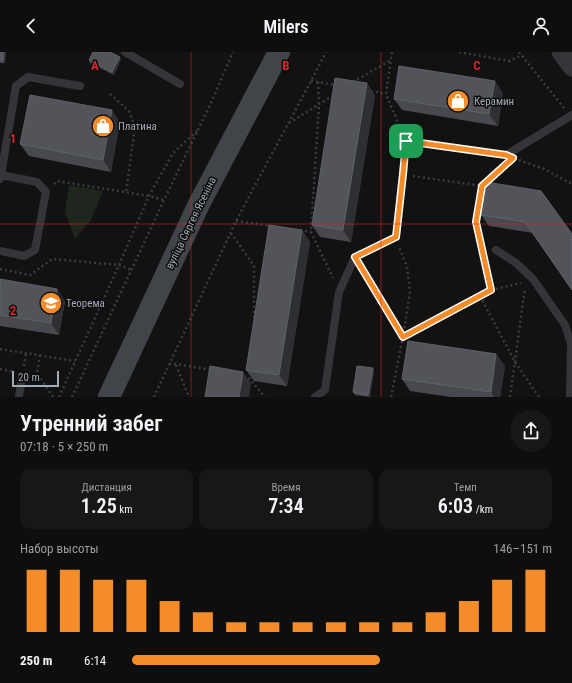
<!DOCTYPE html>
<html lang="ru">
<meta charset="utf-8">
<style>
:root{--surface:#0e0e0e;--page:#171717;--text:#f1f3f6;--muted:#9b9c9e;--accent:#f48c29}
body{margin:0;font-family:"Roboto Condensed",sans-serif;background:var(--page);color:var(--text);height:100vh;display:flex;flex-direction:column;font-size:15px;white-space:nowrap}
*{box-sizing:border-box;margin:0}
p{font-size:13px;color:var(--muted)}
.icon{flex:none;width:22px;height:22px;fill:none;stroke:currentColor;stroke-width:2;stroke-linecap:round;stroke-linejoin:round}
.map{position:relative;height:345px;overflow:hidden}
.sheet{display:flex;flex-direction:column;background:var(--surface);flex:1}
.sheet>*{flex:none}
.scale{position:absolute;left:12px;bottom:10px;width:47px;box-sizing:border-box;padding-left:4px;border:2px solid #a3abb4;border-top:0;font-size:11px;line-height:14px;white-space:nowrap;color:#a3abb4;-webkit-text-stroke:3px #0d0d0e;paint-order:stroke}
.pin{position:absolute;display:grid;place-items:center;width:34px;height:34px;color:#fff;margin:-17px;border-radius:8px;box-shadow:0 2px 6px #0006}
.round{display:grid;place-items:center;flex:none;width:42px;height:42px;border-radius:21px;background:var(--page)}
.headline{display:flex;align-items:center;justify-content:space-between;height:68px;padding:0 20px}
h1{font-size:22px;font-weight:600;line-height:30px}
.stats{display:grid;grid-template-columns:repeat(3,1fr);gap:6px;height:68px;padding:4px 20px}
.stats div{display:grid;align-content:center;border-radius:10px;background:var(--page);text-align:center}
.stats b{font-size:20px;font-weight:600}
.stats small{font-size:11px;font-weight:400}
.stats p{font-size:11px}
.chart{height:112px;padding:8px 20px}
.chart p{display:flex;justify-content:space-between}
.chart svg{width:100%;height:72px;margin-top:4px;stroke:var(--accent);stroke-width:6}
ul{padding:0 20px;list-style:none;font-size:13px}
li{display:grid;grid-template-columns:64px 48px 1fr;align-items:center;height:30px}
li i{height:10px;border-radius:5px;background:var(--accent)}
header{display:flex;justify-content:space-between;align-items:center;height:52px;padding:0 20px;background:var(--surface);font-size:18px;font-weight:600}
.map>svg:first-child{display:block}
.green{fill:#1e261e}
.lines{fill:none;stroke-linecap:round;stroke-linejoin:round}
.path{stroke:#393c40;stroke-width:2.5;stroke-dasharray:2 3;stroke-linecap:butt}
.service{stroke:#333539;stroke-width:8}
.tertiary{stroke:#333539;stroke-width:19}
.secondary{stroke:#414449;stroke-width:22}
.wall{fill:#48494f}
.shaded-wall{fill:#2e2f32}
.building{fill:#52545a;stroke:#5e6268}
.route-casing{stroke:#fff;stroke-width:8}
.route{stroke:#f48c29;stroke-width:5}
.grid{fill:none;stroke:#d62828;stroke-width:1;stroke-opacity:0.55}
.labels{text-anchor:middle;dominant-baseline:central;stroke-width:3;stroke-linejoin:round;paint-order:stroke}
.poi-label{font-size:11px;fill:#a3abb4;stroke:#0d0d0e;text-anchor:start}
.street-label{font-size:11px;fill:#a3abb4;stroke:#0d0d0e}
.grid-label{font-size:13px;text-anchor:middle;font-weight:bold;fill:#d62828;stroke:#0d0d0e;stroke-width:3;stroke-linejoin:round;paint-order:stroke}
</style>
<header><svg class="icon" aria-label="back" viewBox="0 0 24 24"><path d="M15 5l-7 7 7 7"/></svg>Milers<svg class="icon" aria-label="person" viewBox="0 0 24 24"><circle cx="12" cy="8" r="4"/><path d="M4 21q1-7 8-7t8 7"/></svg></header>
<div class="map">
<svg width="572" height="345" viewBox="0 0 572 345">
<rect width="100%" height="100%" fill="#121213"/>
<path class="green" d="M69,133L103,139L91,168L75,187L65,160Z"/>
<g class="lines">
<path class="path" d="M392,0L386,42L402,80
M459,0L509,9L522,3
M519,0L564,56
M311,29L336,33
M318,30L319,52L311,180L333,226
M353,30L391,8
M371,39L386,42
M110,42L129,59L135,75L126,140
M289,71L334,43
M519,108L544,117L572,132
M413,124L482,134
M54,132L57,129L149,144L164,148
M236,169L271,174
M300,178L311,180
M231,181L254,214V273
M362,216L403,285L491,238L521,231
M0,217L30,223L52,207L119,213L131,218
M491,238L476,170L482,134L503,114
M480,244L515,310L539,345
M0,297L75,309
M40,303L37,321L53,345
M169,312H175L212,318
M176,313L189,345
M24,314L26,301
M0,317L12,319
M244,324L248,325L265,345
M59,345L119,213L149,144L173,101L197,79
M72,345L164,148L210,53L233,0
M154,345L236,169L311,29L326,0
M391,345L403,285L410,240L407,215L399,195
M510,345L525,236"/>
<path class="service" d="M125,0L180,32
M1,123L16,34L28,25L80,34
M0,127L1,123L37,130L46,140L35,198L24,204L0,199
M496,198L516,211L533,227L565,273L571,292L570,345
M19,345L22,325
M315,345L325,338L339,240L355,205L396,185L403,123L406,89L506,103L572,63"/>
<path class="tertiary" d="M561,0L572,15"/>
<path class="secondary" d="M109,345L198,154L279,0"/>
</g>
<path class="wall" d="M0,0H6L5,11H0Z
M121,7L114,23L90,11L89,8Z
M503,41L498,74L402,58L394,47Z
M375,43L351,190L320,185L312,173Z
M120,70L111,120L29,104L20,92Z
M486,130L572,182L533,181L489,174L481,163Z
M302,178L310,190L287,334L254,329L246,318Z
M0,227L65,249L59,283L0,274Z
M496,302L505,314L500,345H451L410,339L402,327Z
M374,319L370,345L355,343L353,340Z"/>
<path class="shaded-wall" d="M4,0H6L5,11L3,9Z
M120,5L121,7L114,23L112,20Z
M495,29L503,41L498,74L489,62Z
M367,31L375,43L351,190L343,178Z
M112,58L120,70L111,120L103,108Z
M302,178L310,190L287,334L279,323Z
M57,237L65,249L59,283L51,271Z
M496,302L505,314L500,345H494L491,340Z
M373,316L374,319L370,345L368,343Z
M243,320L251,331L249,345H239Z"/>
<path class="building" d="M0,0H4L3,9L0,8Z
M93,0H110L120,5L112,20L89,8Z
M399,14L495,29L489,62L394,47Z
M335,26L367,31L343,178L312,173Z
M30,43L112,58L103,108L20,92Z
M486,130L541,139L572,182V238L525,170L481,163Z
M269,173L302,178L279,323L246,318Z
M0,227L57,237L51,271L0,263Z
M408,289L496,302L491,340L402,327Z
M210,314L243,320L239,345H205Z
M357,314L373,316L368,343L353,340Z"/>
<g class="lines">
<g class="route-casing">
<path id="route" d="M406,89L506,103L513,106L482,134L476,170L491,238L403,285L355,205L396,185L403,122Z"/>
</g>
<use href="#route" class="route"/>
</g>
<path class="grid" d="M191,0V345M381,0V345M0,172H572"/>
<defs>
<g id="shop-disc" transform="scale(1.15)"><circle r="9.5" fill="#f48c29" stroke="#0d0d0e"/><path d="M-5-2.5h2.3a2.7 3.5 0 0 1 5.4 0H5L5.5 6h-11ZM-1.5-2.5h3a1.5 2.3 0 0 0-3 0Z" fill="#fff"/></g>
<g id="school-disc" transform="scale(1.15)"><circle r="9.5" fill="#f48c29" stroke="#0d0d0e"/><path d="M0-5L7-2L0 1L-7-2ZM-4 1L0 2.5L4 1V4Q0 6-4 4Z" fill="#fff"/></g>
</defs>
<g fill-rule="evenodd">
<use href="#shop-disc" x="458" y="49"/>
<use href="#shop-disc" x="103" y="74"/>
<use href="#school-disc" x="51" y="251"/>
</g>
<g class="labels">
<g class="poi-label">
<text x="474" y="49">Керамин</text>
<text x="118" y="74">Платина</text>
<text x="66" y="251">Теорема</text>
</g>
<g class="street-label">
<text transform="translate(191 171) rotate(-64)">вуліца Сяргея Ясеніна</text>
</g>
</g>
<g class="grid-label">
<text x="95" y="18">A</text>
<text x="286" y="18">B</text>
<text x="477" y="18">C</text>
<text x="13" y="91">1</text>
<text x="13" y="263">2</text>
</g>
</svg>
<div class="scale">20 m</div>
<div class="pin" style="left:406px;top:89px;background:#1e9e55"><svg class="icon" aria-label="arrive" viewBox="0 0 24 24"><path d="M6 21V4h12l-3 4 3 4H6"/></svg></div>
</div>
<section class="sheet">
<div class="headline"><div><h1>Утренний забег</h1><p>07:18 · 5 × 250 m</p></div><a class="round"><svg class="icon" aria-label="share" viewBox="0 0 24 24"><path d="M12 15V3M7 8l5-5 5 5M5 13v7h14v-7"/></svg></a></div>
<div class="stats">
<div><p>Дистанция</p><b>1.25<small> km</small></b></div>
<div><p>Время</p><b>7:34</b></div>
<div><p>Темп</p><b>6:03<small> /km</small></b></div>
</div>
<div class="chart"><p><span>Набор высоты</span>146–151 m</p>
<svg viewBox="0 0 160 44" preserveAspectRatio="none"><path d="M5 44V6M15 44V6M25 44V12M35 44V12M45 44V25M55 44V32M65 44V38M75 44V38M85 44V38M95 44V38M105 44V38M115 44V38M125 44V32M135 44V25M145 44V12M155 44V6"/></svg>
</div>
<ul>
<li><b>250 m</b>6:14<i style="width:59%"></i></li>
</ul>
</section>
